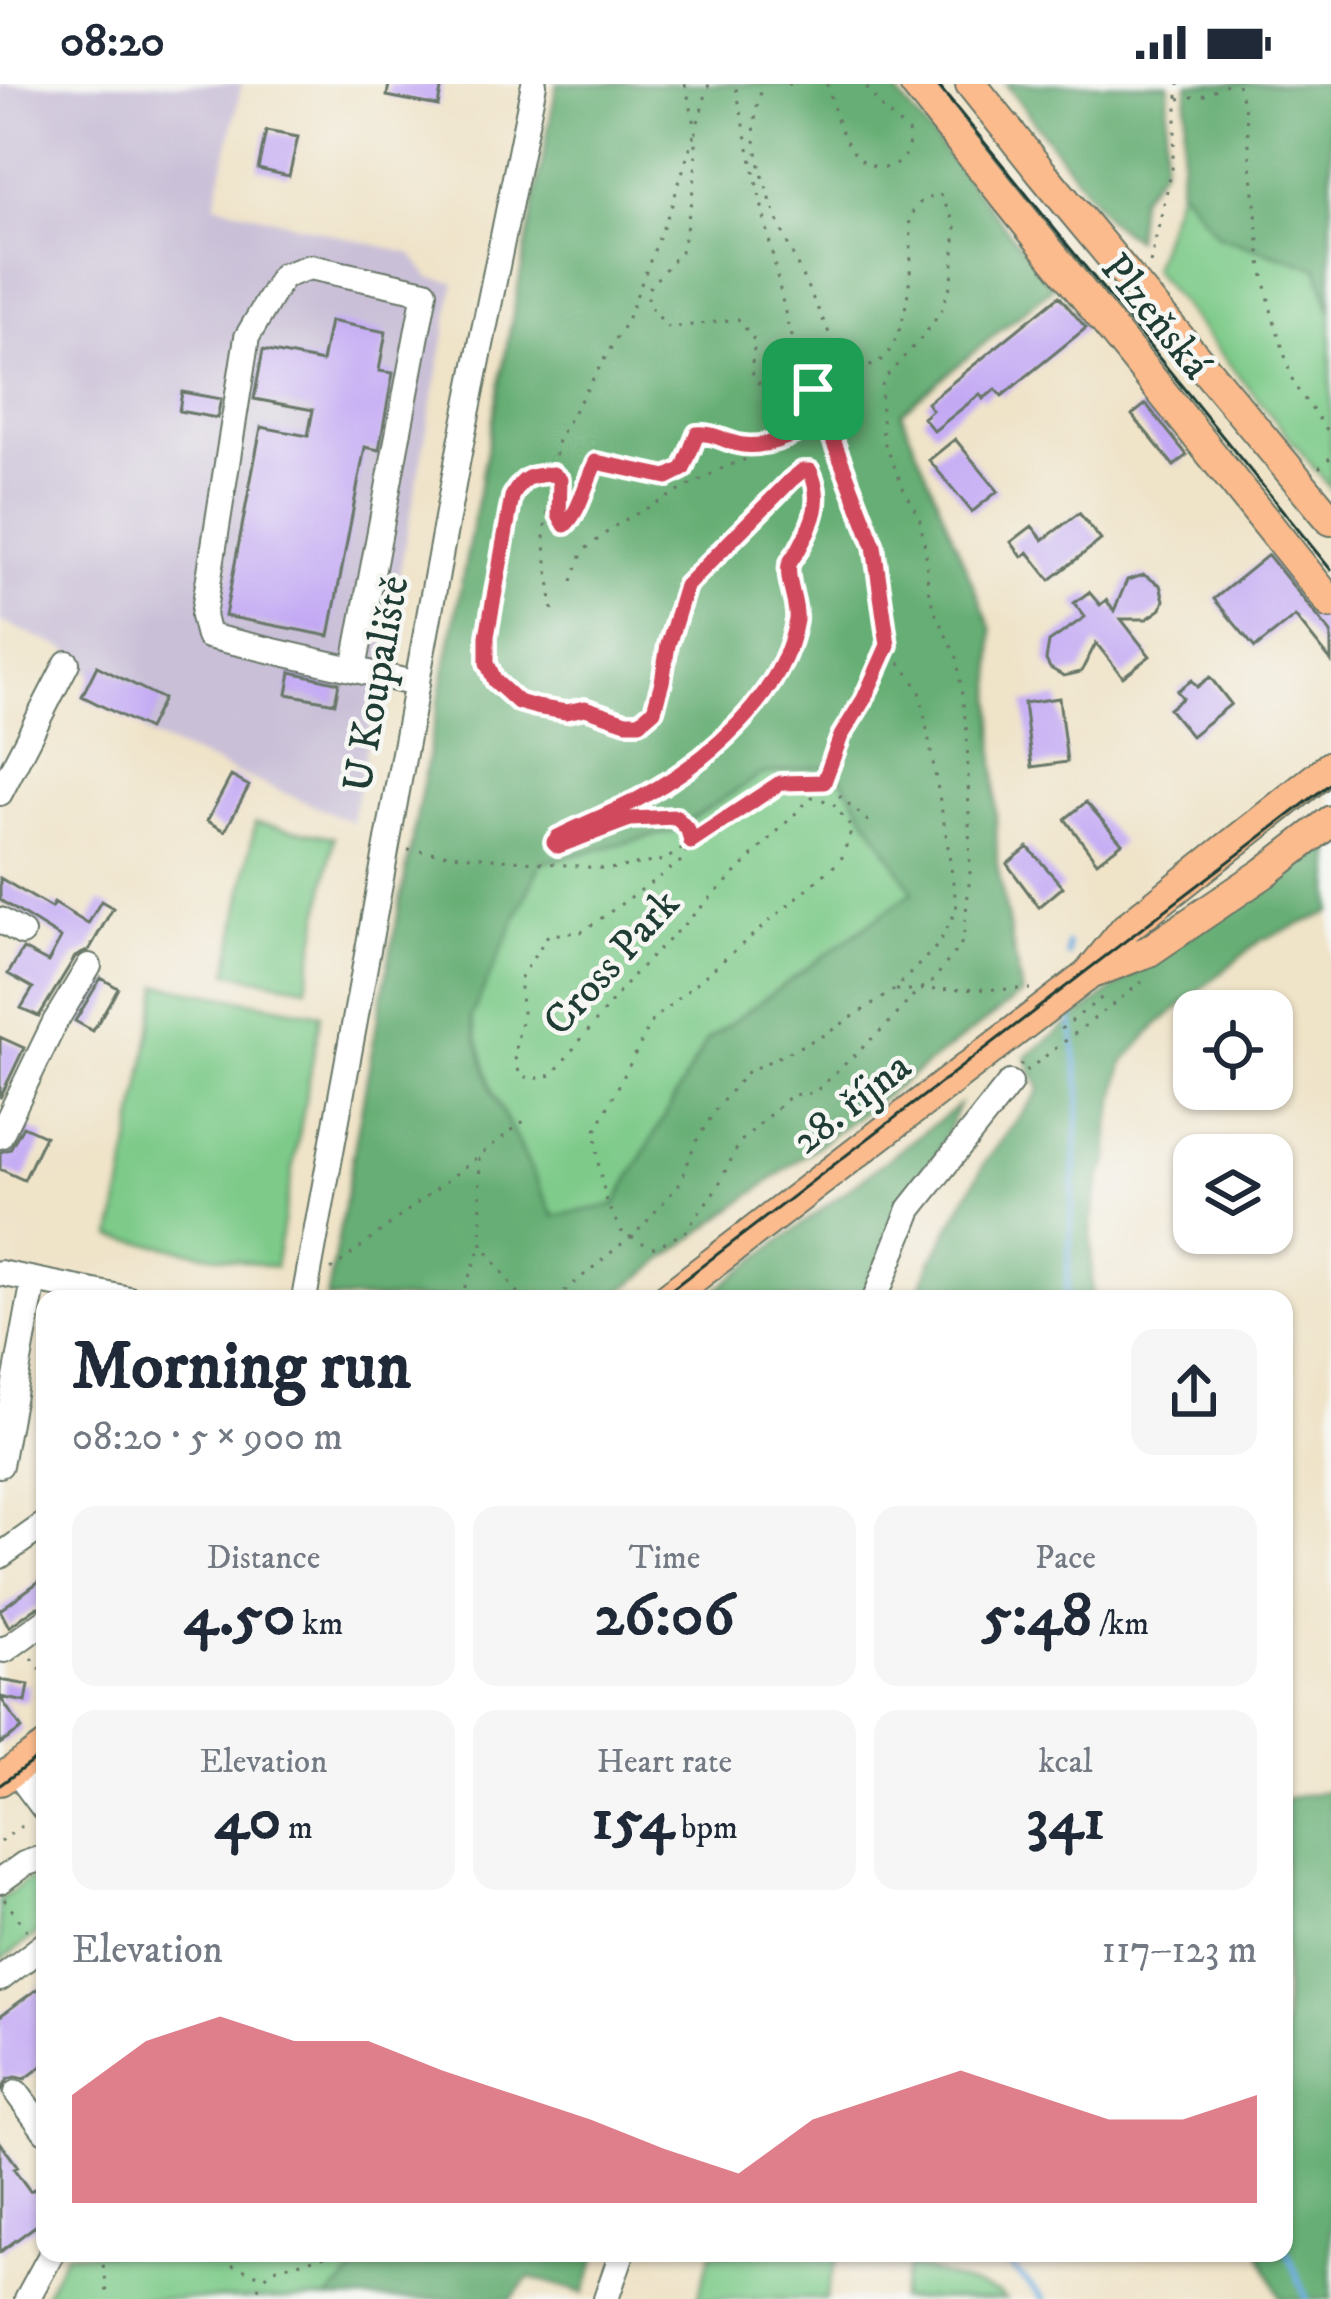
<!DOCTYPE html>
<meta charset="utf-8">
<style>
:root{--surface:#fff;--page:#f6f6f7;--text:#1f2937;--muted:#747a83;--accent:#d1495b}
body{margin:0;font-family:"IM FELL DW Pica",serif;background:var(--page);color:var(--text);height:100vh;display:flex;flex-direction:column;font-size:45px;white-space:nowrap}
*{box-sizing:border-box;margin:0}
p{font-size:39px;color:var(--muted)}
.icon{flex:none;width:66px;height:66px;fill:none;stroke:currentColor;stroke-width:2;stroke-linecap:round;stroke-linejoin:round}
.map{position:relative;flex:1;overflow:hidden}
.drawer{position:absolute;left:36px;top:1206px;width:1257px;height:972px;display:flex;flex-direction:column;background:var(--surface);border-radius:24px;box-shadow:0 3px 9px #0004}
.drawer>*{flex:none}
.tools{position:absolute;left:1173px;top:906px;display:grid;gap:24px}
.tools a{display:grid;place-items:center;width:120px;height:120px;border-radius:24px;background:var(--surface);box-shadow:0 3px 9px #0004;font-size:60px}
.pin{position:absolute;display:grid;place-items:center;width:102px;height:102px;color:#fff;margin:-51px;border-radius:24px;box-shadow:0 6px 18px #0006}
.round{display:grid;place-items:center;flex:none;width:126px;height:126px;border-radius:24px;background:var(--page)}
.headline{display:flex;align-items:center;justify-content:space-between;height:204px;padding:0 36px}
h1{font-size:66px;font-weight:700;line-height:90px}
.figures{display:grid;grid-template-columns:repeat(3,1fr);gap:18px;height:204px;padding:12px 36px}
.figures div{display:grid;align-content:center;border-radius:24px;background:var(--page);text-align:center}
.figures b{font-size:60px;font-weight:700}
.figures small{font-size:33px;font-weight:400}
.figures p{font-size:33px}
.chart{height:336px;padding:24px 36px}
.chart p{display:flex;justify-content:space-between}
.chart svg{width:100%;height:216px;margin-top:12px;fill:var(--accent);opacity:.7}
.status{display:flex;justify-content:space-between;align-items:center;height:84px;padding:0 60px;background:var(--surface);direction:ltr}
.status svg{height:33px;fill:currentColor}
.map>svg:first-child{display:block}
.industrial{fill:#c9bfd7}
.green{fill:#7dca89;stroke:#4e845e;stroke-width:3}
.forest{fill:#66ae75;stroke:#427654;stroke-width:3;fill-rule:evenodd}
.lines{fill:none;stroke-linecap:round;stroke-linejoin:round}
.stream{stroke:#69aadd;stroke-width:6}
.building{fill:#c3a9f4}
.minor-casing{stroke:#687768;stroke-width:28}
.major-casing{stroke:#687768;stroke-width:34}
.path{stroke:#687768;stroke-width:3;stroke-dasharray:3 9;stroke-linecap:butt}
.minor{stroke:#fff;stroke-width:24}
.major{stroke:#fbbb8d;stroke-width:30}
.tram{stroke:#1f3d34;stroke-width:3}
.route-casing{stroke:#fff;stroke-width:24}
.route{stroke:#d1495b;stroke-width:15}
.labels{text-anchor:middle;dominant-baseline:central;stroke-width:9;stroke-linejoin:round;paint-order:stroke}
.street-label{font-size:42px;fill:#1f3d34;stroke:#f6f6f2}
</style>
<div class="status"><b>08:20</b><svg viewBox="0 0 49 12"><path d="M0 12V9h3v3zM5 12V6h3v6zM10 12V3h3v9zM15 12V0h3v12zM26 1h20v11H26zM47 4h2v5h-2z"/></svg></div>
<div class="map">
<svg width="1331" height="2215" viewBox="0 0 1331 2215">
<rect width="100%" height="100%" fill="#f6f6f2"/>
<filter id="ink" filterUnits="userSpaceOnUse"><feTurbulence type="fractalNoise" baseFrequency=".00833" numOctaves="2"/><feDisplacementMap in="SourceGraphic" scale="24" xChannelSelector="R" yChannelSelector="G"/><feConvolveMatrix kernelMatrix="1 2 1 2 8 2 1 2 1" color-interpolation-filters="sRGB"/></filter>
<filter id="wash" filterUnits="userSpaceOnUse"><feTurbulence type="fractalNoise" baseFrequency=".004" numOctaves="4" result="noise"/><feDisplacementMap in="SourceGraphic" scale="48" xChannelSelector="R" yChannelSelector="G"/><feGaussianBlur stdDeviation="2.7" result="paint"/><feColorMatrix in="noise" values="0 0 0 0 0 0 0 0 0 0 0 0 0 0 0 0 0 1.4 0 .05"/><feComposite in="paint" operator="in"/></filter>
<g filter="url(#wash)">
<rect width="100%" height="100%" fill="#efe3c8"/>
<path class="industrial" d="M0,0H242L215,120L412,170L430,194L455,198L352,738L150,652L66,565L0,537Z"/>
<path class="green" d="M1179,103L1218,152L1318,184L1331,228V405L1152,185Z
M833,681L914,808L707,956L615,1122L554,1133L492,1007L471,932L541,778L673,747L762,690Z
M255,739L334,753L307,903L228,889Z
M159,901L321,930L275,1183L113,1153Z
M39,1791L45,1793V1844L0,1877V1816L23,1799Z
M66,2169H375L327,2215H42Z
M711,2169H839L825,2215H697Z
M909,2181L999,2209L1005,2215H899Z"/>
<path class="forest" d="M557,0H890L1053,203L901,328L992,546L997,780L1022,910L611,1215H327L376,944ZM833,681L913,808L707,956L615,1121L554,1132L492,1007L471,933L541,779L673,747L762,690Z
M1006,0H1169L1163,83L1139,114L1135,155L1109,137Z
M1188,0H1331V228L1318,184L1218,152L1179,103Z
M1331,751V828L1261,856L1158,940L1123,979L1109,1045V1077L1100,1093L1091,1139L1092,1215H916L930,1180L984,1080L1040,1006L1026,973L1122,898Z
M959,1021L875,1215H704Z
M1330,1706L1331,2215H1281L1260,2169H1284V1715Z
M375,2169H598L584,2209L530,2193L511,2215H327Z"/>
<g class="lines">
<path class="stream" d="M1068,871V860
M1066,1215L1080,1007L1069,919
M1284,2161L1307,2215
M997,2169L1044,2215"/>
</g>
<g id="blocks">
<path class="building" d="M389,0H442L438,22L387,12Z
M266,47L298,53L289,92L258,85Z
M1059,212L1086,244L1002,312L996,305L983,315L980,310L934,347L923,334L932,326L927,319Z
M330,237L386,248L379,287L393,289L379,366L365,363L329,552L225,532L261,343L308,352L313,326L254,315L263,266L322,278Z
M182,308L221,315L217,334L179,327Z
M1146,320L1187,371L1174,382L1132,331Z
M955,355L998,407L972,428L929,376Z
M1079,429L1101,456L1050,496L1028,468L1022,473L1011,458L1032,442L1043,456Z
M1268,471L1331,549V577L1295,532L1255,564L1214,515Z
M1144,491L1160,501L1164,516L1161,525L1147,535H1121L1150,572L1123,593L1096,559L1081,588L1064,592L1050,584L1046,576L1049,558L1085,533L1074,519L1089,508L1100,521L1106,516L1114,527L1127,496Z
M97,582L163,615L148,645L82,612Z
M291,588L339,599L335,619L287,610Z
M1210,593L1231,620L1191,652L1169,625L1183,614L1177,607L1192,596L1197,603Z
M1059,614L1067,678L1032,683L1024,619Z
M231,692L249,702L225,747L207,737Z
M1086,718L1122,759L1097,778L1065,735Z
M1028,763L1063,803L1039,823L1007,780Z
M0,794L51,824L54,819L88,840L101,817L113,824L89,866L75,873L39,932L21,924L33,904L8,890L23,865L48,878L61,854L0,816Z
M101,894L118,904L93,947L75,937Z
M0,953L24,964L0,1014Z
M23,1042L45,1052L24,1096L0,1085V1068L10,1065Z
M45,1493V1521L35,1524L9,1543L0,1526Z
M0,1596L29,1601L26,1618L0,1613L22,1645L0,1660Z
M40,1903L45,1910V1980L25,1995L16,1993L8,1995L1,2008L0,1932Z
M0,2058L18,2083L14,2085L30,2107L34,2105L45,2120V2135L0,2168Z"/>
</g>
</g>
<g filter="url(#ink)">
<use href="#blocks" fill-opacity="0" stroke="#687768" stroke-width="3"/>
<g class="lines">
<g class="minor-casing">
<path id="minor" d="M354,585L425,208L310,183L283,192L247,253L203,532L208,552L417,600
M0,709L67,579
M0,836L22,849
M0,1052L55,938L89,882
M0,1189L129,1215
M304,1215L458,374L534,0
M875,1215L910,1125L1010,999
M0,1381L34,1196
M0,1472L45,1440
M0,1565L5,1566L45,1537
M15,1686L45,1726
M0,1797L24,1780L45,1773
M0,1895L45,1860
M17,2009L45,2047
M27,2215L52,2169
M606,2215L622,2169"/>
</g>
<g class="major-casing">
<path id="major" d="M915,0L1331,519
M971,0L1041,88L1331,436
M1094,888L1149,867L1264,789L1331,737
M666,1215L1088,891L1126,844L1331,682
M0,1696L45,1664"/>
</g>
<path class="path" d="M685,0L696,44V64L695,94L686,146L681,167L647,206L649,222L669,244L738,235L755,257L751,286L758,299C783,300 812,299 833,310V320C811,343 779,363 745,361C729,360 715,348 697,350L683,385L667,393L596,378C585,399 581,426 565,441L559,431L560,396C548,387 528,387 519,399C503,420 505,456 501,480C496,504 489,529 487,553C486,567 486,585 495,597C510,619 543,630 569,628C577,627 578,624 587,625C605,626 621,637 640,639L654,626L662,598L668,561L686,502L802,387H810C824,415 814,439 799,464C796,470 791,474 790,480C786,497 798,518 796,535C795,543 790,553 787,561C756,658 655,707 569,747L558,753L555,758L558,762L566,761L630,735L676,733L688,746L691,759L680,778L596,838L581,848L548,851L519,896L523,929L514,970L520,992L534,995L552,991L635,889L812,713L833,719L852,745L841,776L652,937L596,1046L598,1078L607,1120L621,1147L652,1164L684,1149L718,1102L740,1058L791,1011L814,1009L893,935L918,906L933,897L963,857L970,791L969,734L967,649L957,574L934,526L928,505L926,469L919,431L905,408L883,355L881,305L884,295L925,250L940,229L952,197L956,142L940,110L922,116L909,133C914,169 910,239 888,269C884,274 878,278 873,282L854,279L838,269C810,204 765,126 755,56C753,37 757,17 764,0
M788,0H796
M827,0C834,23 840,56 858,73C882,95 914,81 908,48L884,27L864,0
M1238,0L1246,31L1261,178L1272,230L1294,301L1331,351
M1179,15L1205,11L1227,0
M698,38L709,0
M1150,179L1172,85L1179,0
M1319,384L1331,373
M572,497L583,467L619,439L725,383L830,345
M553,526L544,453L558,355L627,236L673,118L695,48
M826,695L841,652L864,615L887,563
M694,757L780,699L824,698L869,738
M408,766L609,785L665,776L686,762
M896,906L1030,905
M1061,945L1108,909
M1020,982L1026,973
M1026,987L1142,898
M479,1074L482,1161L522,1215
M331,1186L529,1033
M460,1215L481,1163
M555,1215L642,1143L681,1098L695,1059L716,1025L747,988L826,950L894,906L938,861L957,825L946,750L920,607L888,561L874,462L788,242L735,0
M32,1574L45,1592
M0,1758L28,1737
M4,1815L27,1846
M101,2169L107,2204L105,2215
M198,2169L264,2193L277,2184L338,2169
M252,2215L263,2195"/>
<use href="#minor" class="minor"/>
<use href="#major" class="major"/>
<path class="tram" d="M937,0L1331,486
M659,1215L1331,699
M0,1701L45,1668"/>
</g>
</g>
<g class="lines" filter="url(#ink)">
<g class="route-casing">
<path id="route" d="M813,305L823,330C804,348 771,364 743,361C727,359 714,348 697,350L683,385L667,393L596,378C585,399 581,426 565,441L559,431L560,396L553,390C531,391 523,392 512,413L487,552V579L495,597L518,618L536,623L566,628L585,624L626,638H640L654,626L662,598L668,561L686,502L791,396L802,387H810C824,415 813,439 799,465C796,470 791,475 789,481C786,498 798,519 796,536C784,612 706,678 642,713C615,728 585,739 558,753L554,758L558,762L630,735L676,733L688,746L691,758L780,699L824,698L841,652L864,615L888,561L874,462L823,330L833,320V310L823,304L813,305"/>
</g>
<use href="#route" class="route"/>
</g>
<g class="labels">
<g class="street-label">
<text transform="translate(1155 233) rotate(51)">Plzeňská</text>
<text transform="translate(377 600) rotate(-80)">U Koupaliště</text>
<text transform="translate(612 879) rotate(-48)">Cross Park</text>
<text transform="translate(852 1020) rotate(-38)">28. října</text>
</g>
</g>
</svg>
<div class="tools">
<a><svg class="icon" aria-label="locate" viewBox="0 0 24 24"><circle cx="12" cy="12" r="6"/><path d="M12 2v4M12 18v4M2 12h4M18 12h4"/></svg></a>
<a><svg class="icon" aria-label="layers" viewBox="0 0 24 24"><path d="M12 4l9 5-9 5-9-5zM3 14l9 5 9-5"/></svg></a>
</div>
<div class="pin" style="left:813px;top:305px;background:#1e9e55"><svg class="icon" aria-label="arrive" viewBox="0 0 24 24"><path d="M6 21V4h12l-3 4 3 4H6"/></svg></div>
<section class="drawer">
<div class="headline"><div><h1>Morning run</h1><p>08:20 · 5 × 900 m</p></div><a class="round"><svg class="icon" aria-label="share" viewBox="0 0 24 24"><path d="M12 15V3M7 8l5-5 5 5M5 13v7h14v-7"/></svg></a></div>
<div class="figures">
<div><p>Distance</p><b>4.50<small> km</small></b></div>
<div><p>Time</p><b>26:06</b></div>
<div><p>Pace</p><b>5:48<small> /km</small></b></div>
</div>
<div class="figures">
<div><p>Elevation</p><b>40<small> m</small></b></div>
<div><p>Heart rate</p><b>154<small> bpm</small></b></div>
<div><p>kcal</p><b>341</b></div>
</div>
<div class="chart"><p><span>Elevation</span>117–123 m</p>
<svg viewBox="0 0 160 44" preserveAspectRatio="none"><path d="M0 44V22L10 11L20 6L30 11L40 11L50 17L60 22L70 27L80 33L90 38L100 27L110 22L120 17L130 22L140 27L150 27L160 22V44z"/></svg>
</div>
</section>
</div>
